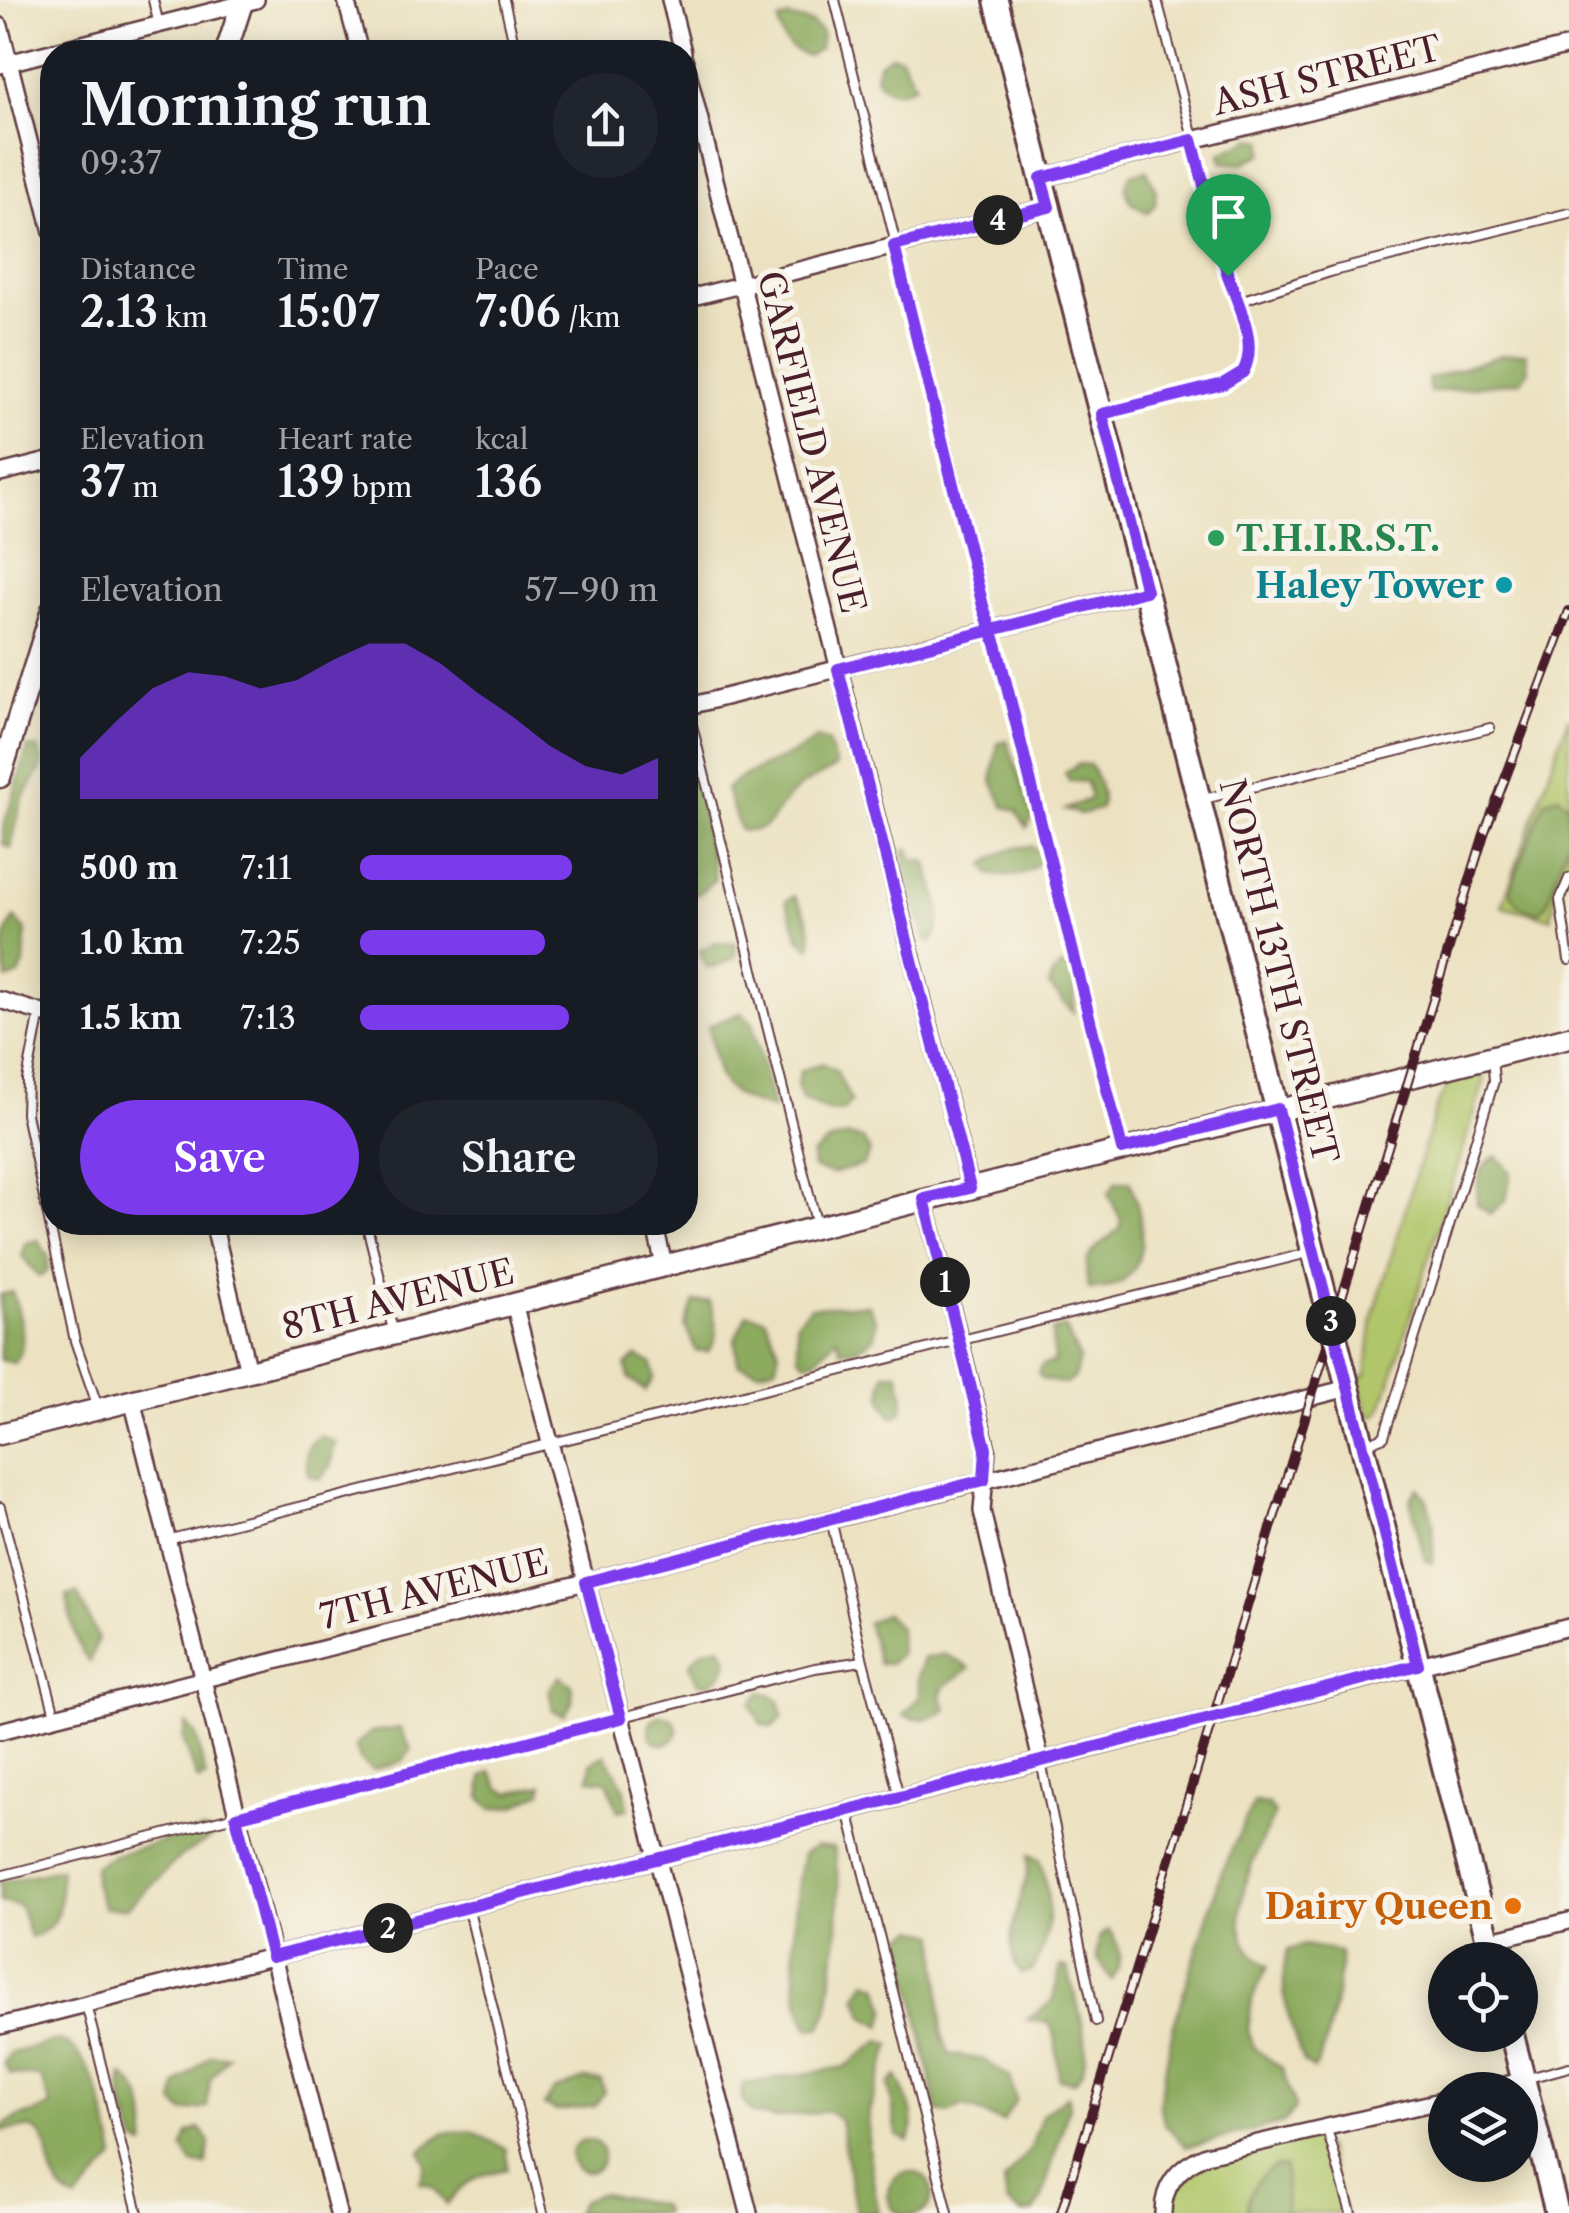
<!DOCTYPE html>
<meta charset="utf-8">
<style>
:root{--surface:#171b24;--page:#20242c;--text:#f1f3f6;--muted:#9ea1a6;--accent:#7c3aed}
body{margin:0;font-family:"Libre Caslon Text",serif;background:var(--page);color:var(--text);height:100vh;display:flex;flex-direction:column;font-size:38px;white-space:nowrap}
*{box-sizing:border-box;margin:0}
p{font-size:32px;color:var(--muted)}
.icon{flex:none;width:55px;height:55px;fill:none;stroke:currentColor;stroke-width:2;stroke-linecap:round;stroke-linejoin:round}
.map{position:relative;flex:1;overflow:hidden}
.side{position:absolute;left:40px;top:40px;width:658px;height:1195px;display:flex;flex-direction:column;background:var(--surface);border-radius:40px;box-shadow:0 5px 25px #0003}
.side>*{flex:none}
.tools{position:absolute;left:1428px;top:1942px;display:grid;gap:20px}
.tools a{display:grid;place-items:center;width:110px;height:110px;border-radius:50%;background:var(--surface);box-shadow:0 5px 25px #0003;font-size:50px}
.pin{position:absolute;display:grid;place-items:center;width:85px;height:85px;color:#fff;margin:-102px -42px;border-radius:50% 50% 50% 0;rotate:-45deg;box-shadow:0 0 10px #0007}
.pin .icon{rotate:45deg}
.km{position:absolute;width:50px;height:50px;margin:-25px;border-radius:50%;background:#222;color:#fff;font-size:28px;line-height:50px;text-align:center}
.round{display:grid;place-items:center;flex:none;width:105px;height:105px;border-radius:52px;background:var(--page)}
.summary{display:flex;align-items:center;justify-content:space-between;height:170px;padding:0 40px}
h1{font-size:55px;font-weight:600;line-height:75px}
.figures{display:grid;grid-template-columns:repeat(3,1fr);gap:15px;height:170px;padding:10px 40px}
.figures div{display:grid;align-content:center}
.figures b{font-size:42px;font-weight:600}
.figures small{font-size:28px;font-weight:400}
.figures p{font-size:28px}
.chart{height:280px;padding:20px 40px}
.chart p{display:flex;justify-content:space-between}
.chart svg{width:100%;height:180px;margin-top:10px;fill:var(--accent);opacity:.7}
.cta{display:flex;gap:20px;margin-top:auto;padding:20px 40px}
.cta a{flex:1;height:115px;border-radius:60px;background:var(--accent);color:#fff;font-size:40px;font-weight:600;line-height:115px;text-align:center}
.cta a+a{background:var(--page);color:var(--text)}
ul{padding:0 40px;list-style:none;font-size:32px}
li{display:grid;grid-template-columns:160px 120px 1fr;align-items:center;height:75px}
li i{height:25px;border-radius:12px;background:var(--accent)}
.map>svg:first-child{display:block}
.green{fill:#b1c66a;stroke:#7e724a;stroke-width:2.5}
.forest{fill:#8cab5e;stroke:#6b6544;stroke-width:2.5}
.lines{fill:none;stroke-linecap:round;stroke-linejoin:round}
.service-casing{stroke:#623c42;stroke-width:12}
.minor-casing{stroke:#623c42;stroke-width:20}
.tertiary-casing{stroke:#623c42;stroke-width:25}
.secondary-casing{stroke:#623c42;stroke-width:28}
.service{stroke:#fff;stroke-width:8}
.minor{stroke:#fff;stroke-width:15}
.tertiary{stroke:#fff;stroke-width:20}
.secondary{stroke:#fff;stroke-width:22}
.rail-casing{stroke:#4a1f2b;stroke-width:10}
.rail{stroke:#f7f3e8;stroke-width:6;stroke-dasharray:19;stroke-linecap:butt}
.route-casing{stroke:#fff;stroke-width:20}
.route{stroke:#7c3aed;stroke-width:12}
.leisure-dot{fill:#2e9e5b;stroke:#f7f3e8;stroke-width:4}
.culture-dot{fill:#0f9aa8;stroke:#f7f3e8;stroke-width:4}
.food-dot{fill:#e8710a;stroke:#f7f3e8;stroke-width:4}
.labels{text-anchor:middle;dominant-baseline:central;stroke-width:10;stroke-linejoin:round;paint-order:stroke}
.street-label{font-size:35px;fill:#4a1f2b;stroke:#f7f3e8}
.leisure-label{font-size:35px;font-weight:bold;fill:#27864d;stroke:#f7f3e8;text-anchor:start}
.culture-label{font-size:35px;font-weight:bold;fill:#0d838f;stroke:#f7f3e8;text-anchor:end}
.food-label{font-size:35px;font-weight:bold;fill:#c56008;stroke:#f7f3e8;text-anchor:end}
</style>
<div class="map">
<svg width="1569" height="2213" viewBox="0 0 1569 2213">
<rect width="100%" height="100%" fill="#f7f3e8"/>
<filter id="ink" filterUnits="userSpaceOnUse"><feTurbulence type="fractalNoise" baseFrequency=".01" numOctaves="2"/><feDisplacementMap in="SourceGraphic" scale="20" xChannelSelector="R" yChannelSelector="G"/><feConvolveMatrix kernelMatrix="1 2 1 2 8 2 1 2 1" color-interpolation-filters="sRGB"/></filter>
<filter id="wash" filterUnits="userSpaceOnUse"><feTurbulence type="fractalNoise" baseFrequency=".0048" numOctaves="4" result="noise"/><feDisplacementMap in="SourceGraphic" scale="40" xChannelSelector="R" yChannelSelector="G"/><feGaussianBlur stdDeviation="2.25" result="paint"/><feColorMatrix in="noise" values="0 0 0 0 0 0 0 0 0 0 0 0 0 0 0 0 0 1.4 0 .05"/><feComposite in="paint" operator="in"/></filter>
<g filter="url(#wash)">
<rect width="100%" height="100%" fill="#ece2c1"/>
<path class="green" d="M1569,716V873L1556,892L1551,918L1502,906Z
M1481,1074L1485,1079L1381,1411L1373,1417L1367,1412L1359,1380L1366,1374L1373,1317L1437,1104L1451,1081Z
M1314,2138L1326,2149L1345,2213H1169C1178,2148 1263,2149 1314,2138Z"/>
<path class="forest" d="M788,17L812,23L822,33L820,48L808,56C788,49 781,42 779,21Z
M891,55L901,57L915,85C896,95 886,93 875,76L878,64Z
M1252,138L1264,141L1263,154L1241,164L1222,162L1220,154Z
M1147,170L1156,191L1155,205L1147,213L1131,203L1125,188L1131,174Z
M1526,353L1528,371L1521,381L1430,392L1428,379L1502,355Z
M817,738L828,742L836,766C823,776 805,781 794,792C772,811 775,835 740,830L726,789C753,764 791,761 817,738Z
M1007,740L1033,816L1027,828L1016,810L1004,807L992,781L998,743Z
M28,747L39,749L43,765L21,802L11,848L3,844V829Z
M685,752L695,767L715,879L697,895L685,880Z
M1078,764L1090,765C1097,777 1106,796 1100,809L1080,814L1065,810L1091,798L1086,782L1069,781L1065,773Z
M1559,796L1568,805L1569,838L1546,906L1539,912C1524,911 1514,904 1510,889L1545,800Z
M1032,846L1043,858C1027,876 1013,879 990,874L985,864C1002,852 1012,847 1032,846Z
M908,848L913,859L926,861C933,885 949,919 932,941L926,939C917,911 908,882 903,852Z
M794,896C805,912 816,929 810,948L799,938L786,901Z
M15,918L26,930L24,964L19,975L7,980C3,957 0,937 15,918Z
M716,942L736,943L735,957L714,968L707,967L699,951Z
M1061,966L1070,967L1076,986L1073,1012L1049,986L1052,975Z
M741,1013L752,1022L773,1109C712,1092 720,1080 708,1026Z
M822,1063L836,1070L851,1102L842,1112L827,1111L802,1099L797,1085L800,1071Z
M849,1136L863,1139L870,1152L863,1165L831,1174L813,1168L812,1155L828,1142Z
M1497,1156L1511,1172L1506,1200L1490,1214L1477,1204C1477,1183 1476,1166 1497,1156Z
M1130,1181C1146,1224 1155,1290 1089,1289C1080,1252 1094,1251 1119,1229L1121,1220L1108,1194L1116,1182Z
M38,1240L48,1256V1271L39,1277L22,1256L26,1243Z
M12,1292C20,1313 29,1343 15,1363L0,1360V1295Z
M710,1301C715,1319 722,1338 707,1352L696,1351L685,1325L694,1302Z
M853,1305H868L876,1320L874,1338L857,1349L841,1351L837,1338L815,1360L806,1362L799,1356L796,1322L810,1307Z
M747,1314L765,1318L779,1350L776,1366L759,1371L738,1364L735,1339Z
M1065,1327L1079,1358L1075,1377L1067,1384L1042,1379L1038,1373L1042,1365L1054,1362L1052,1331Z
M637,1356L651,1363L654,1377L645,1391L629,1378L626,1366Z
M885,1373H899L904,1399L901,1413L894,1417C880,1405 880,1390 885,1373Z
M321,1436L335,1443L330,1467L320,1479L308,1474C305,1456 303,1445 321,1436Z
M1418,1488C1436,1505 1435,1539 1433,1563L1425,1560L1410,1499Z
M77,1593L98,1638L90,1662C75,1649 70,1616 67,1596Z
M886,1613L899,1628L900,1654L890,1663L879,1664L867,1623Z
M721,1646L728,1661L721,1675L708,1684L697,1682L690,1664L701,1651Z
M945,1654L970,1668L945,1686L941,1696L947,1710C931,1719 920,1722 903,1715L920,1696L918,1675L924,1658Z
M560,1676L573,1686L572,1703L564,1715L553,1711L549,1689Z
M762,1691L779,1700L783,1717L772,1727L761,1724L751,1704Z
M649 1730a14 14 0 1 1 28 0a14 14 0 1 1-28 0Z
M186,1724L196,1735L206,1778L198,1781L183,1739Z
M400,1728L411,1749L403,1761L372,1770L361,1761L355,1746L371,1732Z
M605,1754L625,1789L628,1809L618,1811L607,1781L589,1779L591,1763Z
M491,1771L499,1788L510,1793L543,1784L542,1792L515,1806L492,1809L481,1798L482,1777Z
M1254,1802L1268,1804L1275,1814C1254,1854 1213,1937 1268,1966L1252,1999L1248,2031L1255,2049L1282,2068L1295,2108L1284,2123L1186,2147L1164,2123L1159,2105L1173,2027L1222,1870Z
M204,1830L214,1836L179,1858L127,1908H104L94,1883V1867L114,1855Z
M816,1846L834,1848L839,1887L838,1929L828,2012L820,2028H809C787,1994 793,1894 803,1854Z
M1029,1855L1040,1859C1052,1900 1053,1931 1033,1970L1021,1974C995,1937 1030,1893 1029,1855Z
M60,1869C61,1900 63,1928 30,1938L20,1906L0,1902V1882Z
M916,1929L937,1935L942,2035L949,2054L984,2060L1010,2077L1016,2100L1003,2122L963,2106L948,2114L937,2110L902,1937Z
M1109,1930C1121,1947 1125,1962 1112,1980L1097,1958L1099,1937Z
M1305,1945L1340,1952C1342,1973 1327,2054 1314,2070L1303,2062C1291,2027 1276,1988 1288,1950Z
M1061,1966L1068,1969C1075,2001 1100,2057 1074,2082L1059,2079L1055,2036L1049,2023L1027,2020L1052,2002Z
M866,1981L878,1985L887,2009L882,2026L865,2016L857,1996Z
M61,2040C96,2058 108,2121 115,2158L76,2201C35,2179 59,2138 32,2129C22,2126 9,2132 0,2130C8,2116 36,2115 51,2106L41,2077L10,2074L4,2063L10,2053Z
M880,2041L891,2044L869,2111L868,2146L878,2213H856L840,2120L828,2111L774,2118L753,2114L742,2099V2084L845,2067Z
M211,2055L228,2056L210,2079L207,2108L184,2112L174,2103L177,2085Z
M123,2075C146,2092 148,2119 145,2146L137,2143C128,2121 118,2098 123,2075Z
M897,2076C906,2094 920,2121 908,2141L897,2136L889,2084Z
M584,2079L601,2081L604,2092L595,2106L557,2111L544,2105L555,2090Z
M1068,2095L1069,2107L1041,2201L1034,2212L1021,2213L1007,2203L1004,2181L1031,2148L1042,2115Z
M200,2128L209,2142L207,2165L193,2164L183,2148L188,2134Z
M471,2131L506,2149L507,2169C477,2174 465,2181 447,2205L432,2186L420,2183L426,2165L421,2151L443,2133Z
M571 2156a16 16 0 1 1 32 0a16 16 0 1 1-32 0Z
M1274,2166L1285,2167L1287,2213H1247C1246,2191 1257,2178 1274,2166Z
M888 2194a22 22 0 1 1 44 0a22 22 0 1 1-44 0Z
M602,2193L661,2205L665,2213H574L582,2200Z"/>
</g>
<g filter="url(#ink)">
<g class="lines">
<g class="service-casing">
<path id="service" d="M153,0L159,25
M504,0L516,52
M835,0L1122,1149
M1237,302L1333,271L1569,213
M1106,413L1235,380L1247,365L1249,351L1157,0
M685,697L817,1226
M1204,799L1490,728
M1569,878L1560,900L1569,960
M40,1012L27,1080L26,1114L75,1341L98,1407
M366,1222L394,1334
M1367,1444L1384,1437L1494,1081L1492,1057
M0,1507L55,1715
M831,1519L863,1661
M167,1540L1312,1252
M1041,1762L1096,2021
M848,1810L948,2213
M0,1876L815,1668L863,1661L899,1796
M468,1907L543,2213
M86,2004L138,2213
M1525,2079L1569,2067
M1327,2129L1351,2213"/>
</g>
<g class="minor-casing">
<path id="minor" d="M346,0L360,52
M670,0L683,52
M0,26L52,232
M685,61L970,1187
M0,65L256,0
M1041,178L1569,46
M685,299L1049,207
M0,473L52,460
M685,707L1146,591
M0,1000L52,1016
M924,1199L987,1449L982,1511L1041,1761
M213,1222L248,1371
M654,1222L664,1265
M514,1303L749,2213
M132,1400L338,2213
M0,1731L1348,1388
M1488,1941L1569,1921
M0,2026L1569,1627
M1487,2090L1524,2080
M1163,2213C1163,2184 1180,2166 1206,2155L1445,2100"/>
</g>
<g class="tertiary-casing">
<path id="tertiary" d="M226,52L243,0
M0,777L52,610
M0,1434L1569,1037"/>
</g>
<g class="secondary-casing">
<path id="secondary" d="M996,0L1493,1960
M1512,2035L1557,2213"/>
</g>
<use href="#service" class="service"/>
<use href="#minor" class="minor"/>
<use href="#tertiary" class="tertiary"/>
<use href="#secondary" class="secondary"/>
<g class="rail-casing">
<path id="rail" d="M1061,2213L1484,834L1569,611"/>
</g>
<use href="#rail" class="rail"/>
</g>
</g>
<g class="lines" filter="url(#ink)">
<g class="route-casing">
<path id="route" d="M1228,276C1238,304 1259,344 1243,372L1223,384L1102,414L1146,591C1044,617 941,643 838,669L970,1188L924,1199L986,1449L984,1480L586,1582L621,1718L236,1817L272,1957L1418,1665L1278,1109L1122,1149L997,647L983,606L894,246L1049,207L1041,178L1192,140L1228,276"/>
</g>
<use href="#route" class="route"/>
</g>
<circle class="leisure-dot" cx="1216" cy="538" r="10"/>
<circle class="culture-dot" cx="1504" cy="585" r="10"/>
<circle class="food-dot" cx="1513" cy="1906" r="10"/>
<g class="labels">
<g class="street-label">
<text transform="translate(1327 75) rotate(-14)">ASH STREET</text>
<text transform="translate(812 442) rotate(76)">GARFIELD AVENUE</text>
<text transform="translate(1279 971) rotate(76)">NORTH 13TH STREET</text>
<text transform="translate(398 1299) rotate(-14)">8TH AVENUE</text>
<text transform="translate(434 1589) rotate(-14)">7TH AVENUE</text>
</g>
<g class="leisure-label">
<text x="1236" y="538">T.H.I.R.S.T.</text>
</g>
<g class="culture-label">
<text x="1484" y="585">Haley Tower</text>
</g>
<g class="food-label">
<text x="1493" y="1906">Dairy Queen</text>
</g>
</g>
</svg>
<div class="tools">
<a><svg class="icon" aria-label="locate" viewBox="0 0 24 24"><circle cx="12" cy="12" r="6"/><path d="M12 2v4M12 18v4M2 12h4M18 12h4"/></svg></a>
<a><svg class="icon" aria-label="layers" viewBox="0 0 24 24"><path d="M12 4l9 5-9 5-9-5zM3 14l9 5 9-5"/></svg></a>
</div>
<div class="pin" style="left:1228px;top:276px;background:#1e9e55"><svg class="icon" aria-label="arrive" viewBox="0 0 24 24"><path d="M6 21V4h12l-3 4 3 4H6"/></svg></div>
<b class="km" style="left:945px;top:1282px">1</b>
<b class="km" style="left:388px;top:1928px">2</b>
<b class="km" style="left:1331px;top:1321px">3</b>
<b class="km" style="left:998px;top:220px">4</b>
<section class="side">
<div class="summary"><div><h1>Morning run</h1><p>09:37</p></div><a class="round"><svg class="icon" aria-label="share" viewBox="0 0 24 24"><path d="M12 15V3M7 8l5-5 5 5M5 13v7h14v-7"/></svg></a></div>
<div class="figures">
<div><p>Distance</p><b>2.13<small> km</small></b></div>
<div><p>Time</p><b>15:07</b></div>
<div><p>Pace</p><b>7:06<small> /km</small></b></div>
</div>
<div class="figures">
<div><p>Elevation</p><b>37<small> m</small></b></div>
<div><p>Heart rate</p><b>139<small> bpm</small></b></div>
<div><p>kcal</p><b>136</b></div>
</div>
<div class="chart"><p><span>Elevation</span>57–90 m</p>
<svg viewBox="0 0 160 44" preserveAspectRatio="none"><path d="M0 44V34L10 25L20 17L30 13L40 14L50 17L60 15L70 10L80 6L90 6L100 11L110 18L120 24L130 31L140 36L150 38L160 34V44z"/></svg>
</div>
<ul>
<li><b>500 m</b>7:11<i style="width:71%"></i></li>
<li><b>1.0 km</b>7:25<i style="width:62%"></i></li>
<li><b>1.5 km</b>7:13<i style="width:70%"></i></li>
</ul>
<div class="cta"><a>Save</a><a>Share</a></div>
</section>
</div>
